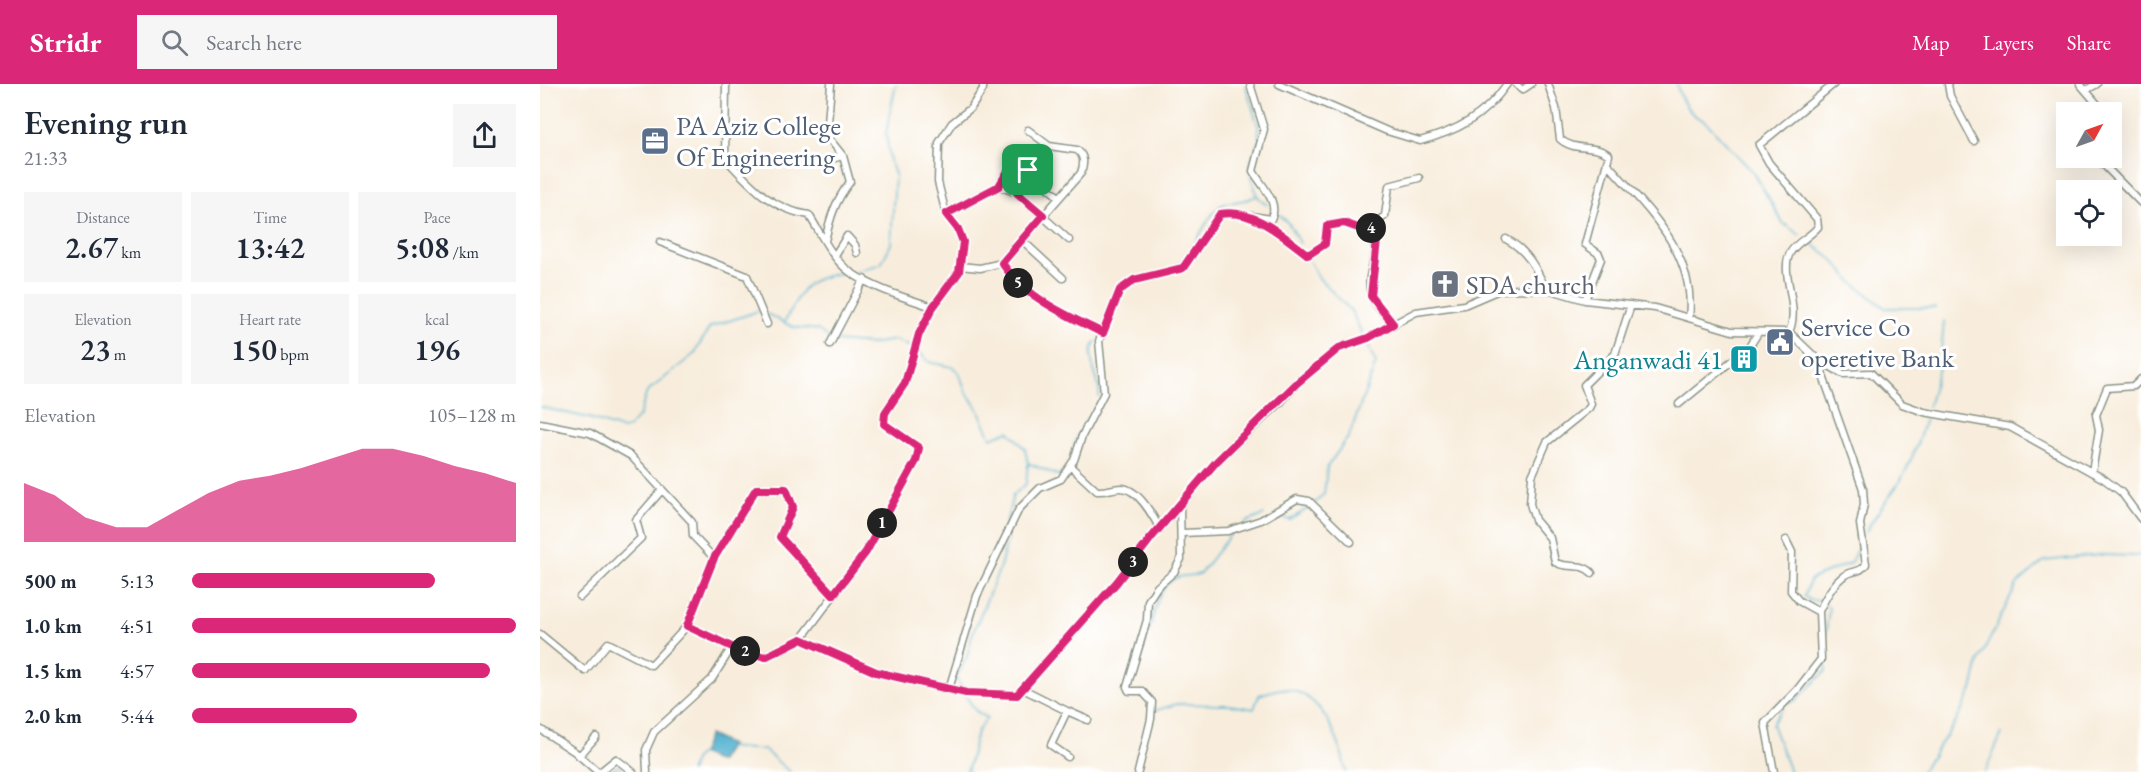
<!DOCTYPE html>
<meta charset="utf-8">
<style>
:root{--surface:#fff;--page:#f6f6f7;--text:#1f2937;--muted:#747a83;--accent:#db2777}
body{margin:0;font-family:"EB Garamond",serif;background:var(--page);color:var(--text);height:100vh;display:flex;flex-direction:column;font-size:22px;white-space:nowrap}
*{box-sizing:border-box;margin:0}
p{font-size:20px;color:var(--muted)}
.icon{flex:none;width:33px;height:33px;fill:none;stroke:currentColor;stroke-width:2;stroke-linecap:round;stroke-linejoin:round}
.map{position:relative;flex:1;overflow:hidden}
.side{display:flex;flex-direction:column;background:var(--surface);width:540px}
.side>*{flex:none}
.needle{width:39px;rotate:50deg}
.controls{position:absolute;left:1516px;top:18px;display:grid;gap:12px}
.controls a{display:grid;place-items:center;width:66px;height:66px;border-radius:0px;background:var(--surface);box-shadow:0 6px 24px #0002;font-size:30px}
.pin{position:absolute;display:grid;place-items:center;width:51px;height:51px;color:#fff;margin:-26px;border-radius:12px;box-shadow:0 3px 9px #0006}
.km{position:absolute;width:30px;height:30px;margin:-15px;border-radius:50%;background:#222;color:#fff;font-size:16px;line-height:30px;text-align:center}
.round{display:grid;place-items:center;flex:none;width:63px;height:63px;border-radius:0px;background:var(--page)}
.summary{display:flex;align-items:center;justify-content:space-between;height:102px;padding:0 24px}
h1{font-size:33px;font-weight:600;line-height:45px}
.figures{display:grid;grid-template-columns:repeat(3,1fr);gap:9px;height:102px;padding:6px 24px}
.figures div{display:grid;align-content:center;border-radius:0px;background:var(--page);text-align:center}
.figures b{font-size:30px;font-weight:600}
.figures small{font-size:16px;font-weight:400}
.figures p{font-size:16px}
.chart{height:168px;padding:12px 24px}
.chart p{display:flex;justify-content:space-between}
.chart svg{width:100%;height:108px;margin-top:6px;fill:var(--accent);opacity:.7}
ul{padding:0 24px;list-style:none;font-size:20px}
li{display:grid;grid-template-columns:96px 72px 1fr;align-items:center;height:45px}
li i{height:15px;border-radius:8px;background:var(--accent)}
header{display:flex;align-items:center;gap:36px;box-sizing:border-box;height:84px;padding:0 30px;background:var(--accent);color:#fff}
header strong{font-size:28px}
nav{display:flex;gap:33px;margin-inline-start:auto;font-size:21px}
.search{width:420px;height:54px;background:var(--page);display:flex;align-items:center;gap:15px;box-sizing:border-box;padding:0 21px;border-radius:0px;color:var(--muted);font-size:22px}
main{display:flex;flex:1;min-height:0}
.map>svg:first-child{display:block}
.water{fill:#51b1d0;stroke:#387782;stroke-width:1.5}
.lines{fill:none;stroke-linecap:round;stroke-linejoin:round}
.stream{stroke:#51b1d0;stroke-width:1.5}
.minor-casing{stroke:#8c9588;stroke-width:9}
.minor{stroke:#fff;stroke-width:6}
.route-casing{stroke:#fff;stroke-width:12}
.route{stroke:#db2777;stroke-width:8}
.labels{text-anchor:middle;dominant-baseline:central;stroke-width:6;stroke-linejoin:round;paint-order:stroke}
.service-label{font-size:27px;fill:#4e5e75;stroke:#fff;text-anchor:start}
.worship-label{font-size:27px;fill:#5b616d;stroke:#fff;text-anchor:start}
.culture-label{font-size:27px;fill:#0d838f;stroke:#fff;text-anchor:end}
</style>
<header>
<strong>Stridr</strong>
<div class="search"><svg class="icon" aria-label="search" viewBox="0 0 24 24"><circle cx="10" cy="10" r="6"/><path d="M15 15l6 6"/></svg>Search here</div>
<nav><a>Map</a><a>Layers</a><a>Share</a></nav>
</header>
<main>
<section class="side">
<div class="summary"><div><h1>Evening run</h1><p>21:33</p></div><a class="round"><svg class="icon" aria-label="share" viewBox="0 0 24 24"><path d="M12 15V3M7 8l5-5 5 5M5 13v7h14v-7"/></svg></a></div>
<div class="figures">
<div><p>Distance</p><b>2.67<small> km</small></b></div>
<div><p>Time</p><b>13:42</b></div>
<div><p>Pace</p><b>5:08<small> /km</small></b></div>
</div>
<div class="figures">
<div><p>Elevation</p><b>23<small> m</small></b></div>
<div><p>Heart rate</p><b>150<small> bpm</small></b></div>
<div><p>kcal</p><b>196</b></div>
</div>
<div class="chart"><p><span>Elevation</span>105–128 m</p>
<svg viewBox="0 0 160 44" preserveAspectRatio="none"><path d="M0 44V20L10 25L20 34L30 38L40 38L50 31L60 24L70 19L80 17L90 14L100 10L110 6L120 6L130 9L140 13L150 16L160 20V44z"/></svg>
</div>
<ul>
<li><b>500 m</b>5:13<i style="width:75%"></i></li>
<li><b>1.0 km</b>4:51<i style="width:100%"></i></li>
<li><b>1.5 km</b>4:57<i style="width:92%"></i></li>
<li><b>2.0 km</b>5:44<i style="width:51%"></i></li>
</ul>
</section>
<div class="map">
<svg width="1601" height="688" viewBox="0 0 1601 688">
<rect width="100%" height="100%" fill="#fff"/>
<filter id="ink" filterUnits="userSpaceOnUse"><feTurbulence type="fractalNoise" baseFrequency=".0167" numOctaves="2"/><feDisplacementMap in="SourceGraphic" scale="12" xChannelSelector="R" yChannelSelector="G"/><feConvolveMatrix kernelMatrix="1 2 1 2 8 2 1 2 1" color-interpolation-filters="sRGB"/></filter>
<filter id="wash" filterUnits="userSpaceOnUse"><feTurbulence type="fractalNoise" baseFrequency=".008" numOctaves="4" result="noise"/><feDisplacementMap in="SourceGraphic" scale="24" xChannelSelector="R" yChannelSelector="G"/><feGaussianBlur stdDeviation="1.35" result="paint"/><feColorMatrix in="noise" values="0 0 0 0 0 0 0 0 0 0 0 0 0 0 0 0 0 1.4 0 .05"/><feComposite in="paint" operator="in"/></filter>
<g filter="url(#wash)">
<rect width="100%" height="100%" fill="#f8eddc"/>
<path class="water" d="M169,651L190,661L179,678L161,670Z"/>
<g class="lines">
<path class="stream" d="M705,0L718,41L719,54
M1137,0C1140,16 1149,31 1165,37L1214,89L1243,139L1260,151
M717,112L727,121
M740,131L749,140L760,159
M1270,158L1293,176L1312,198L1345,224H1396
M770,178L778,193L812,228L822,250
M635,183C656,169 660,142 677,125C688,113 705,121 717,111L709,84L718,58
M315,187L341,180L351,160L355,90L350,77L346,49L356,0
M227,230L253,243L278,246L290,255
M245,237C265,200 264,195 307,188
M295,257L331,260L355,256L371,263
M556,257C543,277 562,294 559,313
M378,267L389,278L412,283L419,288L425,306L439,327L451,354L469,347L485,365L488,379
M0,323L49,334L81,345L88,344L99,332L107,308L154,270L170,243L219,227
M1388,323L1400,280L1404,237
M531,375L537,353L547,335
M774,420L784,410L787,383L809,352L836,279L827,260
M735,431L750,436L770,423
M704,439L724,431
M464,448L473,411L486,400L488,379L517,391L523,389
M1326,448C1335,430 1347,417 1358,400C1371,380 1379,357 1385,334
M1282,517L1269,516L1264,512L1271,495L1310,479L1319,462
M602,562C616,543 611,505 636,494C643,491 652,492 660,490L693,447
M595,587L600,569
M422,605L416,593L427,573L432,551L459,486L468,454
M425,611L436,627L447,634L437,648L427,688
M1249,619L1255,617L1286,587L1285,557L1289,524L1285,520
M1243,624L1232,640L1250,688
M614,627L637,620L689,621L714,625L719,611C726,609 735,605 742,605C782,606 800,656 806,688
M605,646L609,631
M187,663L224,666L250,688
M597,678L603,654
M69,688L77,682L86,688
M150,688L154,676L161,669
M1381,688L1416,638L1432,606L1439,577L1477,500L1504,477L1559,471L1597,472L1601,468
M1445,688L1462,649"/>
</g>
</g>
<g filter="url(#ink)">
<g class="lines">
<g class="minor-casing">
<path id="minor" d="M186,0L185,74C211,101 230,125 269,131C281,150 292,175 310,188C334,205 366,214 393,223
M710,0L724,45L713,87C721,101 740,118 731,135L711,132
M739,0L847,47L880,57C917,47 944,33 967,0
M976,0L982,6L991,0
M1008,0L1016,24L1020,55C1034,68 1056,60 1069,71L1045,160L1059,170L1061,175L1045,216
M1408,0L1410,12L1434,57
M1540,0L1564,28
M1546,6L1557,0
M1572,40V44
M488,46L509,62L537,66C545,72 544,80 541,89L462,179C485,214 526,231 563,249
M1557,74L1601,119
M291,75L303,72
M1067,79C1106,124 1157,168 1149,234
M459,102L477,109L529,156
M477,109L492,91
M406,130L459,102L468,87L478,80L519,113
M831,149L830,142C845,171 824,184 831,210C833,220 847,232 853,240
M966,155C987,166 997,185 1006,206
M285,157C290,134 295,117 310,98L303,72L287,52L291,0
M483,157L523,194
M120,158L207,192L227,240
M295,171L307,152L315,161L317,169
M420,182L440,184L462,179
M1249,248C1261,222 1239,190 1250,169C1256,158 1270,153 1278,143L1277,135L1229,79L1219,61L1294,0
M290,260L324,195
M1139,320L1210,262L1218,249
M0,339L50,349L91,372L152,438L153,452L174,474L147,542L192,563L225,573L261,555L336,588L426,609L477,611L577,498L611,454L640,422
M530,382L557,407C566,408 572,404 581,404C598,404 613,432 620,445
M1552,388L1559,346L1556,331L1567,304L1594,302L1601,295
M642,449L688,447L721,436L757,415L769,417L811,458
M174,474L216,405H246L253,423L240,453L293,511
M1052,489C1041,477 1027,486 1015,478L1010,454L995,436L990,420L992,392L1007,358L1049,324L1051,320L1044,301L1075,270L1091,221
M40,513L101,454L96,436L121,407
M1279,527C1285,515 1293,499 1305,491C1313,486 1321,489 1326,480L1320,440L1324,420L1323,405L1283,292L1281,277
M0,550L45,587L68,559L111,581L147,542
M261,555L326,468L376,377L379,364L344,340L345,329L365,299L379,250L393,223L419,188L423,158L418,145L406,130L398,98L399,59L412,39L431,24L443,5V0
M409,605L437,512L479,425L500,404L521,395L534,376L542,352L564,309L559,257L580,206L594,196L643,184L680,130C713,124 743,152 768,171L785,160L787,142L804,139L824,146L845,132L849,102L879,94
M483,605L527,627L511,661L528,673
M527,627L548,636
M0,645L35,668L58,688
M39,672L56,653
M60,688L76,675L93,688
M107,688L106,666L114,648L172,595L192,563
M598,688L611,635L612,618L602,607H589L587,603L607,536L608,517L617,503L634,488L641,475L640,422L676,378L740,319L757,299L799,264L828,254L876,228L924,221L959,206L981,205L1011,206L1045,216L1115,224L1192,247L1249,248L1277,275L1303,290L1331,289L1362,320L1384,328L1470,343L1564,395L1581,408L1601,435
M1234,688L1225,639L1257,606L1281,575L1279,528L1259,517L1251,507L1252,468L1246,456"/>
</g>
<use href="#minor" class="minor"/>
</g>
</g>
<g class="lines" filter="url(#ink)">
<g class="route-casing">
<path id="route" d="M478,80L492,91L477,109L503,131L462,179C486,214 526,231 563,249L580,206L594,196L643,184L680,130C713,124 743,152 768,171L785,160L787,142L804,139L824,146L830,142L837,156L831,212L853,240L828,254L799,264L757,299L676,378L611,454L577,498L477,611L426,609L336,588L261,555L225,573L192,563L147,542L174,474L216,405H246L253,423L240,453L293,511L326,468L376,377L379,364L344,340L345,329L365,299L379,250L393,223L419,188L423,158L418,145L406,130L459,102L468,87Z"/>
</g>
<use href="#route" class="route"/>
</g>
<defs>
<g id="office-square" transform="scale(1.5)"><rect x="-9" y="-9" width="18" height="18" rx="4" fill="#5c6f8a" stroke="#fff"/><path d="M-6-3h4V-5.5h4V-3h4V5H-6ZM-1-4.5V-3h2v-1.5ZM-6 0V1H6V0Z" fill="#fff"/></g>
<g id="church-square" transform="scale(1.5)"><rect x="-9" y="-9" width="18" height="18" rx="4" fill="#6b7280" stroke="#fff"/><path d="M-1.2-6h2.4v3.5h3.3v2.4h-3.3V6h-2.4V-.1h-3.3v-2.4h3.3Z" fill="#fff"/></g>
<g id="civic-square" transform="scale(1.5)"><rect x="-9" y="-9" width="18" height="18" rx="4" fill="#5c6f8a" stroke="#fff"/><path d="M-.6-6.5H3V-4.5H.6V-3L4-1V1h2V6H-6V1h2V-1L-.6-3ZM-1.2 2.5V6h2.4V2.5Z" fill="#fff"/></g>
<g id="building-square" transform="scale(1.5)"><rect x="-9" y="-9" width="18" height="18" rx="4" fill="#0f9aa8" stroke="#fff"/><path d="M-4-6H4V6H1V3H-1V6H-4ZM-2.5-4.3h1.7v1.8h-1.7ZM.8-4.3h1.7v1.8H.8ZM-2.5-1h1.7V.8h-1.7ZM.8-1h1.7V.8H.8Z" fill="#fff"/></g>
</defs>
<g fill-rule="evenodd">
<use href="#office-square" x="115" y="57"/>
<use href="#church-square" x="905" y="200"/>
<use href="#civic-square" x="1240" y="258"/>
<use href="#building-square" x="1204" y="275"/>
</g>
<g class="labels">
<g class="service-label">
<text x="136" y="41">PA Aziz College<tspan x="136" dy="31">Of Engineering</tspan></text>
<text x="1261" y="242">Service Co<tspan x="1261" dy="31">operetive Bank</tspan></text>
</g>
<g class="worship-label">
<text x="926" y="200">SDA church</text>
</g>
<g class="culture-label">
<text x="1183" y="275">Anganwadi 41</text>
</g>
</g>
</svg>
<div class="controls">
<a><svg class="needle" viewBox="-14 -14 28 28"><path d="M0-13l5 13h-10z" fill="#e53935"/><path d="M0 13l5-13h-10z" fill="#747a83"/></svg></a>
<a><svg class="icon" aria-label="locate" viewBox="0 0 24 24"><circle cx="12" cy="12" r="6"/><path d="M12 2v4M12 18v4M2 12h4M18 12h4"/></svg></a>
</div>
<div class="pin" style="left:488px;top:86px;background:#1e9e55"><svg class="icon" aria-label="arrive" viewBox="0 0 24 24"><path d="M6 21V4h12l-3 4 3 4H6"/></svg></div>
<b class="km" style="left:342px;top:439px">1</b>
<b class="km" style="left:205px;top:567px">2</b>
<b class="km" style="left:593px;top:478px">3</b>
<b class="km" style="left:831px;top:144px">4</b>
<b class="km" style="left:478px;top:199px">5</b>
</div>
</main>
